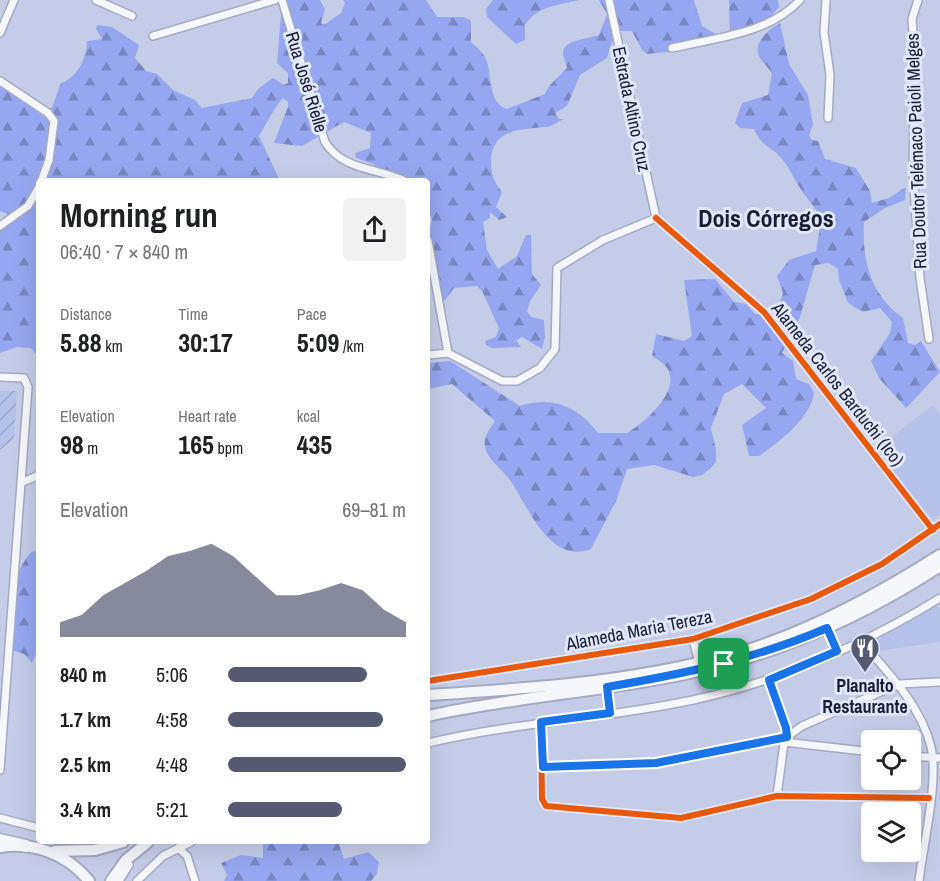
<!DOCTYPE html>
<meta charset="utf-8">
<style>
:root{--surface:#fff;--page:#f2f2f2;--text:#202124;--muted:#757577;--accent:#555a70}
body{margin:0;font-family:"Archivo Narrow",sans-serif;background:var(--page);color:var(--text);height:100vh;display:flex;flex-direction:column;font-size:22px;white-space:nowrap}
*{box-sizing:border-box;margin:0}
p{font-size:20px;color:var(--muted)}
.icon{flex:none;width:33px;height:33px;fill:none;stroke:currentColor;stroke-width:2;stroke-linecap:round;stroke-linejoin:round}
.map{position:relative;flex:1;overflow:hidden}
.side{position:absolute;left:36px;top:178px;width:394px;height:666px;display:flex;flex-direction:column;background:var(--surface);border-radius:6px;box-shadow:0 6px 24px #0002}
.side>*{flex:none}
.tools{position:absolute;left:861px;top:730px;display:grid;gap:12px}
.tools a{display:grid;place-items:center;width:60px;height:60px;border-radius:6px;background:var(--surface);box-shadow:0 6px 24px #0002;font-size:30px}
.pin{position:absolute;display:grid;place-items:center;width:51px;height:51px;color:#fff;margin:-26px;border-radius:12px;box-shadow:0 3px 9px #0006}
.round{display:grid;place-items:center;flex:none;width:63px;height:63px;border-radius:6px;background:var(--page)}
.overview{display:flex;align-items:center;justify-content:space-between;height:102px;padding:0 24px}
h1{font-size:33px;font-weight:700;line-height:45px}
.stats{display:grid;grid-template-columns:repeat(3,1fr);gap:9px;height:102px;padding:6px 24px}
.stats div{display:grid;align-content:center}
.stats b{font-size:26px;font-weight:700}
.stats small{font-size:16px;font-weight:400}
.stats p{font-size:16px}
.chart{height:168px;padding:12px 24px}
.chart p{display:flex;justify-content:space-between}
.chart svg{width:100%;height:108px;margin-top:6px;fill:var(--accent);opacity:.7}
ul{padding:0 24px;list-style:none;font-size:20px}
li{display:grid;grid-template-columns:96px 72px 1fr;align-items:center;height:45px}
li i{height:15px;border-radius:8px;background:var(--accent)}
.map>svg:first-child{display:block}
.built{fill:#b5c0eb}
.industrial{fill:url(#industrial-furrows)}
.forest{fill:url(#forest-firs)}
.lines{fill:none;stroke-linecap:round;stroke-linejoin:round}
.minor-casing{stroke:#a5aac0;stroke-width:10}
.primary-casing{stroke:#a5aac0;stroke-width:14}
.motorway-casing{stroke:#a5aac0;stroke-width:15}
.minor{stroke:#f6f7fb;stroke-width:7}
.primary{stroke:#f6f7fb;stroke-width:10}
.motorway{stroke:#f6f7fb;stroke-width:12}
.cycleway-casing{stroke:#e0e6fb;stroke-width:10}
.cycleway{stroke:#e8590c;stroke-width:6}
.route-casing{stroke:#fff;stroke-width:12}
.route{stroke:#1a73e8;stroke-width:8}
.labels{text-anchor:middle;dominant-baseline:central;stroke-width:6;stroke-linejoin:round;paint-order:stroke}
.street-label{font-size:18px;fill:#191d30;stroke:#e0e6fb}
.poi-label{font-size:18px;font-weight:bold;fill:#191d30;stroke:#e0e6fb}
.district-label{font-size:24px;font-weight:bold;fill:#191d30;stroke:#e0e6fb}
</style>
<div class="map">
<svg width="940" height="881" viewBox="0 0 940 881">
<defs>
<pattern id="industrial-furrows" width="10" height="10" patternUnits="userSpaceOnUse" patternTransform="scale(1.5)"><rect width="10" height="10" fill="#b5c0eb"/><path d="M-1 1l2-2M0 10L10 0M9 11l2-2" fill="none" stroke="#9ba5ca"/></pattern>
<pattern id="forest-firs" width="22" height="20" patternUnits="userSpaceOnUse" patternTransform="scale(1.5)"><rect width="22" height="20" fill="#97a6f0"/><path d="M5 1l3.5 6h-7zM16 11l3.5 6h-7z" fill="#7a87c3"/></pattern>
</defs>
<rect width="100%" height="100%" fill="#c5cce7"/>
<path class="built" d="M933,405L940,414V514L933,520L876,449Z
M933,607H940V642L878,651L876,646L878,640Z"/>
<path class="industrial" d="M0,391H17L14,439L0,450Z"/>
<path class="forest" d="M277,0H320L325,9L321,23L324,25L341,13L345,3L343,0H426L437,17H464L471,21V42C476,46 481,51 485,57C493,71 486,102 507,109L545,94L549,86L567,68C566,63 563,57 563,53C564,39 589,39 599,35L607,14L599,0H694L702,26L716,34L718,38L693,42L677,51L647,54L642,50L632,31H620L614,36L607,58L580,75L567,106L555,113L559,119H564C558,121 553,126 547,127C521,129 491,129 491,162C491,175 494,182 502,192L496,207L507,217L499,220L490,212V218L483,222L487,250L498,269L517,256L526,235H531L532,274L541,285L530,301L527,311L531,317L544,320L545,337L542,349L522,337L516,340L521,347L492,348L486,345L485,341L496,337L499,328L482,291L477,286L454,288L442,304L428,273V237L432,219L428,212V182L392,181L373,164L356,158L355,153L370,148L371,133L344,122L302,146L274,143L288,107V102L283,98C273,109 267,123 259,136L280,181L39,182V358L31,348L17,347L0,353V226L11,215L0,211V76L8,89L44,117L52,107L61,83C77,78 87,58 87,41L102,39L96,29L97,25L112,27L139,45L135,58L146,71L157,74L173,90L195,100L202,108L252,98L258,89L273,78L284,85L288,83V73L277,63L281,15Z
M493,0H580C562,4 536,6 525,25V40L516,44L487,17L486,9Z
M729,0H778L779,7L767,21L730,35Z
M780,23L789,64L808,95L813,124L809,136L812,140L818,141L825,159L856,168L870,191L872,203L889,198L906,187L905,200L885,208L864,222C862,260 870,294 903,318L908,343L915,345L921,341L940,372L906,408L879,378L871,361L890,333L892,322L880,308L863,312L848,303L839,280L838,269L829,263L815,265L800,317L782,353L793,361L796,379L809,384L814,393C810,419 780,441 759,456H749L742,425L766,408L742,384L724,394L711,428L716,450V462L710,469L702,475L693,477L654,465L627,469L616,501L591,549C549,565 528,506 510,480C503,470 487,459 485,447C483,437 490,429 495,421L452,384L428,389V363L450,361L520,406C552,395 579,407 598,433H627C644,423 682,391 667,368C664,363 656,359 652,356L656,334L684,341L692,336L684,280L715,279L734,302L746,304L755,314L776,315L783,293L777,276L789,260L816,251C825,203 818,219 797,183C792,175 788,166 782,159C771,145 763,149 754,129L740,128L735,123L742,103L768,95L772,74C769,68 764,64 760,58C751,44 768,30 780,23Z
M39,550V647L32,663L24,654L11,650C0,616 9,579 31,552Z
M263,842H338L344,859L368,852L379,862L377,874L371,881H224L227,875L221,863L241,855L263,858Z"/>
<g class="lines">
<g class="minor-casing">
<path id="minor" d="M96,0L132,16
M282,0L325,142C344,172 378,167 407,182
M609,0L656,218
M826,0L824,32L830,75L828,118
M918,0L912,19L915,63L913,171L920,278L929,339
M0,33L14,0
M153,36L275,0
M672,48C714,38 769,34 800,0
M0,81L48,113L54,121L49,160L41,182
M656,218L764,312L933,530
M0,226L28,206L39,187
M428,241L448,353
M428,355L448,353L502,381H517L540,368L555,349L557,268L603,240L656,218
M0,377L24,378L28,387L0,770
M23,482L39,475
M827,628L837,651
M693,639L699,663
M862,643C889,673 921,706 931,747C939,780 923,846 919,881
M769,680L786,728L777,796
M428,681L693,639L811,599L882,564L940,524
M607,687L610,713
M541,722L542,799L546,806L681,818L777,796L929,798
M784,742L872,752
M428,743C515,722 605,719 693,700C780,681 864,645 940,598
M910,756L940,758
M543,767L656,763L787,737L802,726L899,684L940,682
M0,818L39,828
M178,848L187,856L195,881
M119,881L129,865
M137,881L163,856L191,842"/>
</g>
<g class="primary-casing">
<path id="primary" d="M428,695C537,688 651,681 757,647C822,625 882,592 940,555
M428,716C512,697 600,692 685,674C776,655 862,617 940,566
M0,847C35,842 67,854 89,881
M55,851L95,850L123,842
M111,881L126,860L148,842"/>
</g>
<g class="motorway-casing">
<path id="motorway" d="M0,840L26,846"/>
</g>
<use href="#minor" class="minor"/>
<use href="#primary" class="primary"/>
<use href="#motorway" class="motorway"/>
<g class="cycleway-casing">
<path id="cycleway" d="M656,218L764,312L933,530
M428,681L693,639L811,599L882,564L940,524
M541,722L542,799L546,806L681,818L777,796L929,798"/>
</g>
<use href="#cycleway" class="cycleway"/>
</g>
<g class="lines">
<g class="route-casing">
<path id="route" d="M827,628L837,651L769,680L786,728L787,737L656,763L543,767L541,722L610,713L607,687C683,674 755,659 827,628Z"/>
</g>
<use href="#route" class="route"/>
</g>
<defs>
<g id="restaurant-pin" transform="scale(1.5)"><path d="M0 17L-7.5 6A9.5 9.5 0 1 1 7.5 6Z" fill="#555a70" stroke="#e0e6fb"/><path d="M-5-6h1v4h1v-4h1v4h1v-4h1v5L-1.5 .5V6h-2V.5L-5-1ZM5-6V6H3V1.5H1.5Q1.5-4 5-6Z" fill="#fff"/></g>
</defs>
<g fill-rule="evenodd">
<use href="#restaurant-pin" x="865" y="648"/>
</g>
<g class="labels">
<g class="street-label">
<text transform="translate(307 82) rotate(73)">Rua José Rielle</text>
<text transform="translate(632 109) rotate(78)">Estrada Altino Cruz</text>
<text transform="translate(916 151) rotate(-92)">Rua Doutor Telémaco Paioli Melges</text>
<text transform="translate(838 384) rotate(52)">Alameda Carlos Barduchi (Ico)</text>
<text transform="translate(639 630) rotate(-11)">Alameda Maria Tereza</text>
</g>
<g class="poi-label">
<text x="865" y="685">Planalto<tspan x="865" dy="21">Restaurante</tspan></text>
</g>
<g class="district-label">
<text x="766" y="218">Dois Córregos</text>
</g>
</g>
</svg>
<div class="tools">
<a><svg class="icon" aria-label="locate" viewBox="0 0 24 24"><circle cx="12" cy="12" r="6"/><path d="M12 2v4M12 18v4M2 12h4M18 12h4"/></svg></a>
<a><svg class="icon" aria-label="layers" viewBox="0 0 24 24"><path d="M12 4l9 5-9 5-9-5zM3 14l9 5 9-5"/></svg></a>
</div>
<div class="pin" style="left:724px;top:664px;background:#1e9e55"><svg class="icon" aria-label="arrive" viewBox="0 0 24 24"><path d="M6 21V4h12l-3 4 3 4H6"/></svg></div>
<section class="side">
<div class="overview"><div><h1>Morning run</h1><p>06:40 · 7 × 840 m</p></div><a class="round"><svg class="icon" aria-label="share" viewBox="0 0 24 24"><path d="M12 15V3M7 8l5-5 5 5M5 13v7h14v-7"/></svg></a></div>
<div class="stats">
<div><p>Distance</p><b>5.88<small> km</small></b></div>
<div><p>Time</p><b>30:17</b></div>
<div><p>Pace</p><b>5:09<small> /km</small></b></div>
</div>
<div class="stats">
<div><p>Elevation</p><b>98<small> m</small></b></div>
<div><p>Heart rate</p><b>165<small> bpm</small></b></div>
<div><p>kcal</p><b>435</b></div>
</div>
<div class="chart"><p><span>Elevation</span>69–81 m</p>
<svg viewBox="0 0 160 44" preserveAspectRatio="none"><path d="M0 44V38L10 35L20 27L30 22L40 17L50 11L60 9L70 6L80 11L90 19L100 27L110 27L120 25L130 22L140 25L150 33L160 38V44z"/></svg>
</div>
<ul>
<li><b>840 m</b>5:06<i style="width:78%"></i></li>
<li><b>1.7 km</b>4:58<i style="width:87%"></i></li>
<li><b>2.5 km</b>4:48<i style="width:100%"></i></li>
<li><b>3.4 km</b>5:21<i style="width:64%"></i></li>
</ul>
</section>
</div>
